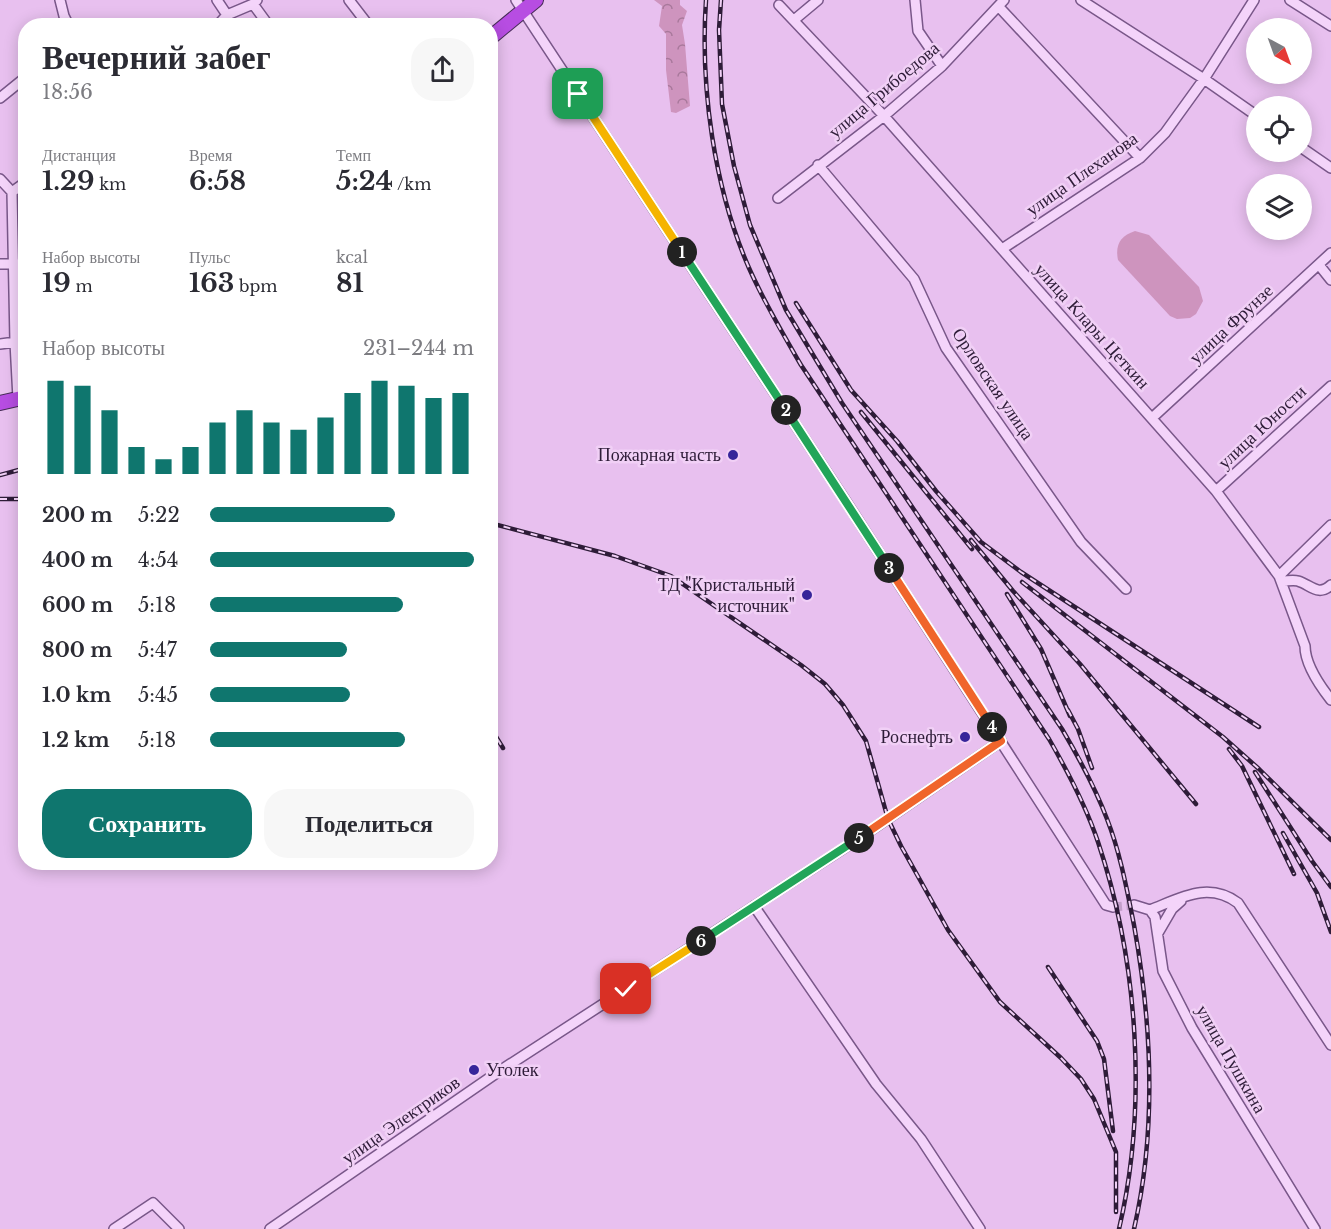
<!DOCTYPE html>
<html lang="ru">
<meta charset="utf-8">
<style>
:root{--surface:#fff;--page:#f7f7f7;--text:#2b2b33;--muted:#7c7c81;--accent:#0f766e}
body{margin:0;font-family:"Libre Baskerville",serif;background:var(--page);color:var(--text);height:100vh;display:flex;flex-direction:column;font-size:22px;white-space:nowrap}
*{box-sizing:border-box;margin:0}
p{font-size:20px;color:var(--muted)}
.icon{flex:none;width:33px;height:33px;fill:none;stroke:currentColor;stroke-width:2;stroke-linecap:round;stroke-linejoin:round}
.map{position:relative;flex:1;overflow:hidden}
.side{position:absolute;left:18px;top:18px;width:480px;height:852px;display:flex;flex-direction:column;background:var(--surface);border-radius:24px;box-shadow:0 3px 15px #0003}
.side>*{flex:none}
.needle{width:39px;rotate:139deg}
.controls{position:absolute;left:1246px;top:18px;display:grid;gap:12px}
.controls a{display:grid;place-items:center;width:66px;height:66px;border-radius:50%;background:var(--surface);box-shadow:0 3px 15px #0003;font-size:30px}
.pin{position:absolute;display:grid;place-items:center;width:51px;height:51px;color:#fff;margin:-26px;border-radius:12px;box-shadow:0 3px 9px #0006}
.km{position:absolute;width:30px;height:30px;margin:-15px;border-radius:50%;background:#222;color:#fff;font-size:16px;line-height:30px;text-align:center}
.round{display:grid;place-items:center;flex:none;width:63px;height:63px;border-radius:24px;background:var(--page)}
.headline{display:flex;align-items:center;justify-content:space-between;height:102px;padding:0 24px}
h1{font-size:33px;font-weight:700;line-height:45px}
.metrics{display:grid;grid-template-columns:repeat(3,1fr);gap:9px;height:102px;padding:6px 24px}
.metrics div{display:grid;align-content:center}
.metrics b{font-size:26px;font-weight:700}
.metrics small{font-size:16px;font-weight:400}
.metrics p{font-size:16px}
.chart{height:168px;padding:12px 24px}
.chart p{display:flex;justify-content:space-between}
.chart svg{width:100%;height:108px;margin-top:6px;stroke:var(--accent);stroke-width:6}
.primary-button{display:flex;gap:12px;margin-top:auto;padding:12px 24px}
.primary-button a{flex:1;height:69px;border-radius:24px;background:var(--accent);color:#fff;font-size:24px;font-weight:700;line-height:69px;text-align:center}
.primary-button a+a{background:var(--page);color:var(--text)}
ul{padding:0 24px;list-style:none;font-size:20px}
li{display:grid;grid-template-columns:96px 72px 1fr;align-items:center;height:45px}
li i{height:15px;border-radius:8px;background:var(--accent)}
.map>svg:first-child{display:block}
.forest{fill:url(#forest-crowns)}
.garden{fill:#ce94be}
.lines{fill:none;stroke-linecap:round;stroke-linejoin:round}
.minor-tunnel{stroke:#c39fca;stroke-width:9;stroke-dasharray:9 4.5;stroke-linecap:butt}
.minor-casing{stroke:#795789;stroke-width:12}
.highway-casing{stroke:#462c56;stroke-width:16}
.minor{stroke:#f4d4fa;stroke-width:9}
.highway{stroke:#b74de2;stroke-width:14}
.rail-casing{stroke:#2e1c38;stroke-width:4.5}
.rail{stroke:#f1d0f6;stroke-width:2;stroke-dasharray:7;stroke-linecap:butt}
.split-1-casing{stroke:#fff;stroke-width:12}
.split-2-casing{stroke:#fff;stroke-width:12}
.split-3-casing{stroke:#fff;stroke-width:12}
.split-4-casing{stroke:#fff;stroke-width:12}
.split-5-casing{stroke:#fff;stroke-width:12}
.split-6-casing{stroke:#fff;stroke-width:12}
.split-7-casing{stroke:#fff;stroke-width:12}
.split-1{stroke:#f5b400;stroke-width:8}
.split-2{stroke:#22a559;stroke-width:8}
.split-3{stroke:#22a559;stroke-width:8}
.split-4{stroke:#f0652b;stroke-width:8}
.split-5{stroke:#f0652b;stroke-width:8}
.split-6{stroke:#22a559;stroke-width:8}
.split-7{stroke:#f5b400;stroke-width:8}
.poi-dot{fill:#36259a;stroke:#f1d0f6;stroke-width:2}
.labels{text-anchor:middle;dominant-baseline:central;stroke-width:5;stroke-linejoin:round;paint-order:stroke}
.street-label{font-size:18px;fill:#2e1c38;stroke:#f1d0f6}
.poi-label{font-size:18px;fill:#2e1c38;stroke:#f1d0f6;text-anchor:end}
</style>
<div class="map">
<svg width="1331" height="1229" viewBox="0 0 1331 1229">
<defs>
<pattern id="forest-crowns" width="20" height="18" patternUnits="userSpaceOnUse" patternTransform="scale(1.5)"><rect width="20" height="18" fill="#ce94be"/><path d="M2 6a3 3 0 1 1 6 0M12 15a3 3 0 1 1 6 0" fill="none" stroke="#a8789b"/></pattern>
</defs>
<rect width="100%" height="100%" fill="#e8c0ef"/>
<path class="forest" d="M654,0H680V5L687,11L682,25L685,44L690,106L676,113L671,112L666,70V34L659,26L662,6Z"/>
<path class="garden" d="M1135,231L1149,235L1199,287L1203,301L1196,314L1190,318L1177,319L1170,316L1118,260C1115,245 1120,236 1135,231Z"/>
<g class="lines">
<path class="minor-tunnel" d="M1113,907L1134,905"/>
<g class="minor-casing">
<path id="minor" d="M60,0L64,16L69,26
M217,0L227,15
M349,0L369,26
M516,0L845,500L1106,905L1113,907
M915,0L918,31L942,66
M1081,0L1204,79L1257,116
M1290,0L1331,26
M253,4L269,26
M779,5L884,116L1216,491L1279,576L1305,646C1305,664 1320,686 1331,700
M999,7L1140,158
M794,20L818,0
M217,26L227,15L253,4L257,0
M0,98L26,77
M1302,148L1331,168
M818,165L914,279L946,348L1081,542L1126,589
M0,179L12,192L15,342L18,399
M12,192L26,182
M778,198L884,116L942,66L1004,0
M1002,249L1140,158L1165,133L1204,79L1254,0
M0,264H26
M1319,265L1331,280
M0,344L15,342
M1152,418L1331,253
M1216,491L1331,386
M1279,576L1331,525
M1282,581C1287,581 1294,580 1298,581C1311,585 1318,597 1331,585
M1134,905L1150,910L1155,917L1163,971L1192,1028L1315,1229
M754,906L876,1084L921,1139L980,1229
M1150,910C1181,898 1208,881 1238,903L1331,1045
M1158,933L1172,909L1181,901
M114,1229L153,1203L179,1229
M270,1229L498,1072L858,839L1001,741"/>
</g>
<g class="highway-casing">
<path id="highway" d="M490,38L536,0
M0,403L26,397"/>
</g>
<use href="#minor" class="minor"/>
<use href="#highway" class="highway"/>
<g class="rail-casing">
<path id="rail" d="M706,0C700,87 714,188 749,268C764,302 783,334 801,365L1049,739C1068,772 1086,806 1098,842C1138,961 1148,1106 1119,1229
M721,0L719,30L722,104L734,166L750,225L786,310L842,403L1062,729C1079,758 1095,787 1107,819C1120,852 1127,890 1134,925C1152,1025 1157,1129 1134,1229
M796,303L851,390L897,441L936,491L981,542L1021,572L1259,727
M861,412L972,549
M0,475L26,468
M0,499H26
M490,523L615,556L671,576L801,665L825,684L843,705L866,741L888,819L901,846L948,930L1000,1002L1061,1058L1081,1079L1094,1099L1116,1152V1212
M971,540L1013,591L1080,664L1196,804
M1022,582L1223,737L1259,769L1331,840
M1007,594L1041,649L1070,716
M1068,710L1078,729L1092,768
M490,727L503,748
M1229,749L1242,766L1294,874
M1255,772L1312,861L1331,887
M1283,833L1317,893L1331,932
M1048,967L1097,1041L1104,1059L1113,1131"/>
</g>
<use href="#rail" class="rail"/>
</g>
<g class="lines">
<g class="split-1-casing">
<path id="split-1" d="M578,94L682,252"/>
</g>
<g class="split-2-casing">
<path id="split-2" d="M682,252L786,410"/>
</g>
<g class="split-3-casing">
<path id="split-3" d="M786,410L889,568"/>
</g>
<g class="split-4-casing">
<path id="split-4" d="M889,568L992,727"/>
</g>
<g class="split-5-casing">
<path id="split-5" d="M859,838L1001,741L992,727"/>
</g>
<g class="split-6-casing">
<path id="split-6" d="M701,941L859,838"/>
</g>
<g class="split-7-casing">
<path id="split-7" d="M626,989L701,941"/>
</g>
<use href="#split-1" class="split-1"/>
<use href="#split-2" class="split-2"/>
<use href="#split-3" class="split-3"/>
<use href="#split-4" class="split-4"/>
<use href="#split-5" class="split-5"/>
<use href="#split-6" class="split-6"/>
<use href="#split-7" class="split-7"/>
</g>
<g class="poi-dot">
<circle cx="733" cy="455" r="6"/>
<circle cx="807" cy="595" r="6"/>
<circle cx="965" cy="737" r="6"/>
<circle cx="474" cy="1070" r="6"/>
</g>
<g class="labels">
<g class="street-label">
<text transform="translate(884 90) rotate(-40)">улица Грибоедова</text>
<text transform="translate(1082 174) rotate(-35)">улица Плеханова</text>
<text transform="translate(1231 324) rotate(-43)">улица Фрунзе</text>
<text transform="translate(1092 326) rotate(48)">улица Клары Цеткин</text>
<text transform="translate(993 384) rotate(56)">Орловская улица</text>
<text transform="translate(1262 427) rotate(-43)">улица Юности</text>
<text transform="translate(1231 1059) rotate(60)">улица Пушкина</text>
<text transform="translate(401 1120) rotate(-35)">улица Электриков</text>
</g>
<g class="poi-label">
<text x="721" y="455">Пожарная часть</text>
<text x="795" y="585">ТД "Кристальный<tspan x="795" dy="21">источник"</tspan></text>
<text x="953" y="737">Роснефть</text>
<text x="486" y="1070" text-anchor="start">Уголек</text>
</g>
</g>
</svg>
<div class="controls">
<a><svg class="needle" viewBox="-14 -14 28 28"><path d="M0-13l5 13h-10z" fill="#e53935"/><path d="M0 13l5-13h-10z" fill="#7c7c81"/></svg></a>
<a><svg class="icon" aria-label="locate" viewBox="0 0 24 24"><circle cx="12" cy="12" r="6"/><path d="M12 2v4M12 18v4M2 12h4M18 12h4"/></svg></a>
<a><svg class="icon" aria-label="layers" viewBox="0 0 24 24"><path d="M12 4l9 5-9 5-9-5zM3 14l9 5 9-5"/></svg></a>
</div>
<div class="pin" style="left:578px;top:94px;background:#1e9e55"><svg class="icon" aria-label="arrive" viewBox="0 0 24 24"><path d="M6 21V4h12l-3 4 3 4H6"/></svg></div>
<div class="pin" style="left:626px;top:989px;background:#d93025"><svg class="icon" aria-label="check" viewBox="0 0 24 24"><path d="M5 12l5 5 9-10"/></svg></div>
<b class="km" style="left:682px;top:252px">1</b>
<b class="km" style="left:786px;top:410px">2</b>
<b class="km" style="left:889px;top:568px">3</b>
<b class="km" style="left:992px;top:727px">4</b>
<b class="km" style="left:859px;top:838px">5</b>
<b class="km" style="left:701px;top:941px">6</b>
<section class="side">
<div class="headline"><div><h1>Вечерний забег</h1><p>18:56</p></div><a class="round"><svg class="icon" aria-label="share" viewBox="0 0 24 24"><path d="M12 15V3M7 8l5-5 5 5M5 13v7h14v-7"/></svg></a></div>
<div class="metrics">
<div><p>Дистанция</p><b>1.29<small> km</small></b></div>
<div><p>Время</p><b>6:58</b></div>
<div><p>Темп</p><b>5:24<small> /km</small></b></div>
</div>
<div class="metrics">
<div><p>Набор высоты</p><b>19<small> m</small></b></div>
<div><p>Пульс</p><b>163<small> bpm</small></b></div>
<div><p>kcal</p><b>81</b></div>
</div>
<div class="chart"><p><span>Набор высоты</span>231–244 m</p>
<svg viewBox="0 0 160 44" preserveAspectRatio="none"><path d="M5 44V6M15 44V8M25 44V18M35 44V33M45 44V38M55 44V33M65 44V23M75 44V18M85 44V23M95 44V26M105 44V21M115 44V11M125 44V6M135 44V8M145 44V13M155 44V11"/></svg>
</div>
<ul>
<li><b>200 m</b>5:22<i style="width:70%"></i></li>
<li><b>400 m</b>4:54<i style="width:100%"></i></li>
<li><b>600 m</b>5:18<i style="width:73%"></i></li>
<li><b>800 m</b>5:47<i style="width:52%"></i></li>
<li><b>1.0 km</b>5:45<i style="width:53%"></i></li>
<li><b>1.2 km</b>5:18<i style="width:74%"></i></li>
</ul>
<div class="primary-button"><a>Сохранить</a><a>Поделиться</a></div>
</section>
</div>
